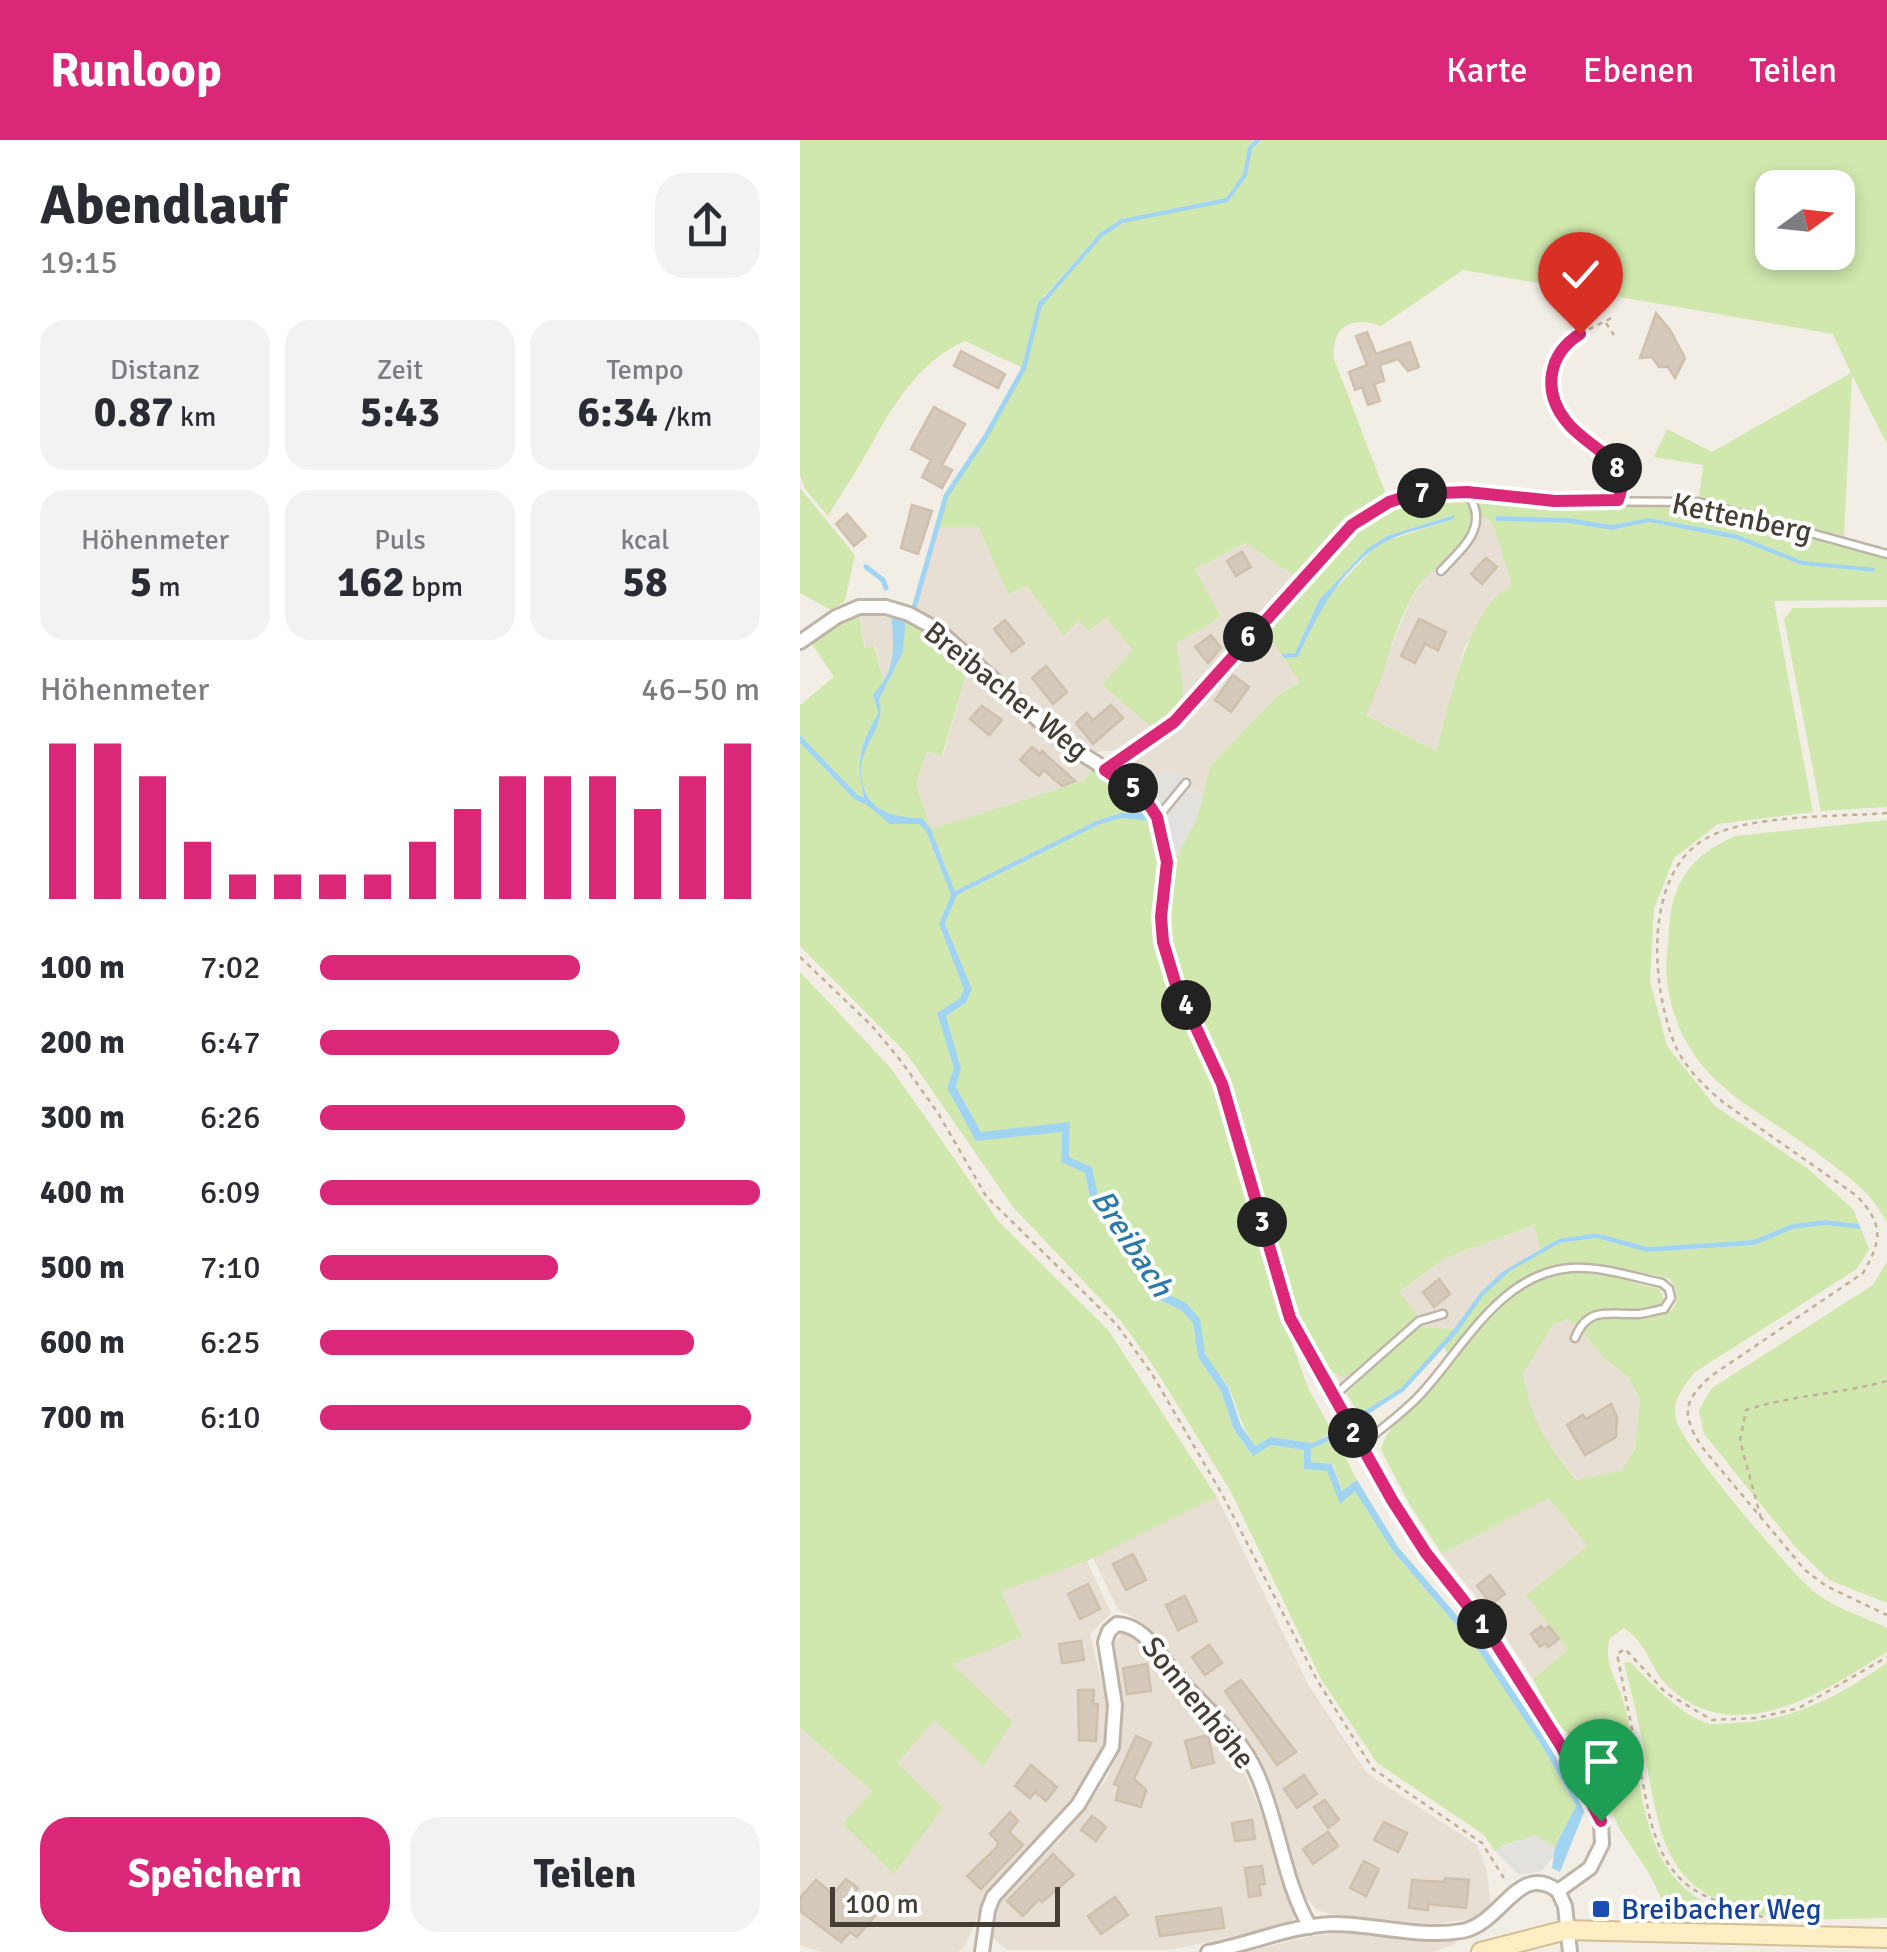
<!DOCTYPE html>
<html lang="de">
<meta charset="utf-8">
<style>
:root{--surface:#fff;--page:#f2f2f3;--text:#2b2b33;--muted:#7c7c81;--accent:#db2777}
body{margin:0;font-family:Signika,sans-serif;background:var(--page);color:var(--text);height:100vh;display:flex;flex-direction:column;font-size:38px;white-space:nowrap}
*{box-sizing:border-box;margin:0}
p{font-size:32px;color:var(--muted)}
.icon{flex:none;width:55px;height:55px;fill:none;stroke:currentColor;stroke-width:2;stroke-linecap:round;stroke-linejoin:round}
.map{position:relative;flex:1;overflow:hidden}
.sheet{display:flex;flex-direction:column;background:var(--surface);width:800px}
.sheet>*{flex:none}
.needle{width:65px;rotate:75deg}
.tools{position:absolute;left:955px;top:30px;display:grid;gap:20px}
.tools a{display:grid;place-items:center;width:100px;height:100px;border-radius:20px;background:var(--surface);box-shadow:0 5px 15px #0003;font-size:50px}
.scale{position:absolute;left:30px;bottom:25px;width:230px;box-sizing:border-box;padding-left:10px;border:5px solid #453e35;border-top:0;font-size:28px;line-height:35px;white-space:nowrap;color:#453e35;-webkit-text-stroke:8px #fff;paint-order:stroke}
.pin{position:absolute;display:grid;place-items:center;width:85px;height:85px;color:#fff;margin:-102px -42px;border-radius:50% 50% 50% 0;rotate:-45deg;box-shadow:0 0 10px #0007}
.pin .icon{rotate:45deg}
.km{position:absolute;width:50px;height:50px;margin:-25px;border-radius:50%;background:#222;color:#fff;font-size:28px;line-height:50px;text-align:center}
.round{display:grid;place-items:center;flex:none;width:105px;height:105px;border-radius:30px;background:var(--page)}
.headline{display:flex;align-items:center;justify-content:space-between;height:170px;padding:0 40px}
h1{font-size:55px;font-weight:700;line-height:75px}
.metrics{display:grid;grid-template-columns:repeat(3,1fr);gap:15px;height:170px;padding:10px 40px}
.metrics div{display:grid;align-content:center;border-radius:25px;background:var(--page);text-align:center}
.metrics b{font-size:42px;font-weight:700}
.metrics small{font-size:28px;font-weight:400}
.metrics p{font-size:28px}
.chart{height:280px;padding:20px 40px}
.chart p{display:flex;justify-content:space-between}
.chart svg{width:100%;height:180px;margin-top:10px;stroke:var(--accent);stroke-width:6}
.primary-button{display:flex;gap:20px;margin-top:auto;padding:20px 40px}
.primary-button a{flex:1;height:115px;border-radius:30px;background:var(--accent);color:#fff;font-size:40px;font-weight:700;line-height:115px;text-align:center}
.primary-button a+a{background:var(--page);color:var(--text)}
ul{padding:0 40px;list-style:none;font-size:32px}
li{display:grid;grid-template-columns:160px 120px 1fr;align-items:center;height:75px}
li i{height:25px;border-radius:12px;background:var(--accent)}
header{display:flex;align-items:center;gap:60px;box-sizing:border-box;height:140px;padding:0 50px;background:var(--accent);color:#fff}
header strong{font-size:48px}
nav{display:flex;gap:55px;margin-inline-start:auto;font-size:35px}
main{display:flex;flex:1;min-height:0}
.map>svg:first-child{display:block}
.residential{fill:#e7dfd3}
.green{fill:#d0e7ad;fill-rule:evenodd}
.parking{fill:#e3e1dd}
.water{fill:#a1d4f0}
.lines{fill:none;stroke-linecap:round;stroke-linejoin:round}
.stream{stroke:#a1d4f0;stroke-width:5}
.building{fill:#d4c9ba;stroke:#cfc0ae;stroke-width:2.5}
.lane-casing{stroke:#beb5a8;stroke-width:11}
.street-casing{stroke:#beb5a8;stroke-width:18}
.secondary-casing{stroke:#d3bf95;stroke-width:22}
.path{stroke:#c0b099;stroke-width:2.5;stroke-dasharray:5 5;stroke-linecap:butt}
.lane{stroke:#fff;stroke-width:6}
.street{stroke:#fff;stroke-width:12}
.secondary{stroke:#ffedc3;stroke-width:18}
.route-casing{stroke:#fff;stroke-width:20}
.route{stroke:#db2777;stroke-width:12}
.transit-dot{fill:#1a4fb4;stroke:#fff;stroke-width:4}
.labels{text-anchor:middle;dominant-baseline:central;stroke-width:8;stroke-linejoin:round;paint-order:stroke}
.street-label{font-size:30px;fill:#453e35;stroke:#fff}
.transit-label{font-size:30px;fill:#164399;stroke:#fff;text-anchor:start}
.water-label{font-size:32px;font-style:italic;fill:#2d7aa9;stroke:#fff}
</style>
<header>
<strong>Runloop</strong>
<nav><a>Karte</a><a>Ebenen</a><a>Teilen</a></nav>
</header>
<main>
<section class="sheet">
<div class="headline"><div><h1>Abendlauf</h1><p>19:15</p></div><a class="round"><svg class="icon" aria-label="share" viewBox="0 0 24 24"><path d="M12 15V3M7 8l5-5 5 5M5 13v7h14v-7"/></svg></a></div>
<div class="metrics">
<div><p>Distanz</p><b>0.87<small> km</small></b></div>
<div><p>Zeit</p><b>5:43</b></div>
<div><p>Tempo</p><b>6:34<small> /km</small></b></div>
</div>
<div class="metrics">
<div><p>Höhenmeter</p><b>5<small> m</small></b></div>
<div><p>Puls</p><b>162<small> bpm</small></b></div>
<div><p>kcal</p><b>58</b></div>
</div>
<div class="chart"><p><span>Höhenmeter</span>46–50 m</p>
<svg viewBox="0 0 160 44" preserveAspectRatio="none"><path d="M5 44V6M15 44V6M25 44V14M35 44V30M45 44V38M55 44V38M65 44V38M75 44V38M85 44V30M95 44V22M105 44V14M115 44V14M125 44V14M135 44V22M145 44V14M155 44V6"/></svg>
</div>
<ul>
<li><b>100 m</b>7:02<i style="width:59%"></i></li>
<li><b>200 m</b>6:47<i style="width:68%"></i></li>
<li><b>300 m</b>6:26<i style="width:83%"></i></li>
<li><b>400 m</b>6:09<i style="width:100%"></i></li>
<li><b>500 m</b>7:10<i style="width:54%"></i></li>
<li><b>600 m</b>6:25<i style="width:85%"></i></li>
<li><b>700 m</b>6:10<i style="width:98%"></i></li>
</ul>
<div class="primary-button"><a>Speichern</a><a>Teilen</a></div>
</section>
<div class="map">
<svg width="1087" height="1812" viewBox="0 0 1087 1812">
<rect width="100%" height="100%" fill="#f3eee5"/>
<path class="residential" d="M674,378H688L695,389L713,446L665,506L637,611L565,574L609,463L628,433Z
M179,386L208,454L227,446L263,495L278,479L290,491L306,478L334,510L302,545L356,591L321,610L293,612L236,570L138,482L114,468L135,387Z
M445,403L497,438L437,501L385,564L377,503L421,477L395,429Z
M82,471L91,474L95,516L84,542L75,506L66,509L58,473Z
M463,489L500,541L478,555L410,626L403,655L365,627L347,652L333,639L335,618L378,586Z
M169,525L233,586L291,630L284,641L131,689L116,644L127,611L143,616Z
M736,1085L740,1109L702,1132L680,1153L655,1189L621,1187L611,1191L553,1246L548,1256L534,1233L538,1236L618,1176L598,1153L645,1118Z
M767,1179L782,1191L804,1218L829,1238L840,1259L838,1294L831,1320L822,1330L778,1340L751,1310L729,1270L723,1232L753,1185Z
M417,1357L509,1546L544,1599L567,1633L677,1705L687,1731L691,1771L679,1778L634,1784L530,1774L517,1770L504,1755L462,1627L441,1595L399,1553L342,1482L318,1470L293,1418Z
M749,1358L789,1406L727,1455L768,1510L733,1539L694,1479L642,1414Z
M287,1421L311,1473L290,1494L307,1565V1600L281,1648L185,1758L166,1805L158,1812H21L0,1805V1588L72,1651L135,1579L152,1523L201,1451Z
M322,1493L335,1496L340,1501L365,1539L422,1598L446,1636L465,1682L494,1776L492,1784L370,1810H207L191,1797L195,1770L207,1753L257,1702L289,1663L306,1640L321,1604L323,1575L314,1503Z
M542,1793L655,1801L656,1804L633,1812H445L512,1796Z"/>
<path class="green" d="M0,0H455L448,7L443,34L426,58L321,79L300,93L239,162C266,143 281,114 306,94C338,69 389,69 428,62L447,36L452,9L461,0H1087V304L1052,235L1044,396L899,358L903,325L854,317L867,289L912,312L1051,233L1033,194L663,130L581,186C552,175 531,186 534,219L587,357L549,382L497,438L445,403L395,429L421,477L377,503L385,564L356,591L302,545L333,510L306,478L289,491L278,480L264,496L227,446L208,454L179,387H135C156,329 198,283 223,228L165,201C118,222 93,265 69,309C56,332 41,354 28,376L6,350L0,335ZM972,48H1038V112H972Z
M0,348L55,415L45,461L31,470L0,453Z
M676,356L755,364L894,366L1087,417V460L974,461L1013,672L918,684L874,718L854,768L850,841L867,906L915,966L1007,1028L1054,1070L1059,1084L1025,1080L992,1084L953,1100L848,1107L796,1093L758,1099L740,1109L735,1085L645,1118L599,1152L618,1176L559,1230L542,1237C521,1228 510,1203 500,1184L427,942L380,842L367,779L374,721L397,678L410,626L478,555L500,542L484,518L498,517L522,463L571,411L589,400L654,379L653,375L587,396L568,408L519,460L495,513L481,514L463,489C506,442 549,377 614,360C634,355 656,357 676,356ZM697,376L770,378L812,385L849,378L936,394L1003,421L1075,429L1073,432L1002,425L935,399L849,382L812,390L769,383L696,381ZM674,378H688L695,389L712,446C668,463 649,568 637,611L566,575C586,534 592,489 616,450C632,425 668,408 674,378Z
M1087,467V667L1021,671L984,479L993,468Z
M58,472L65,508L74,506L84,542L73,554L78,573C59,605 55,621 64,657L58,655L0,595V565L34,537L10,501Z
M106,479L133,495L169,525L142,616L127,611L116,644L131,689L284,641L291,630L331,654L346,672L321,673L296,681L155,751L131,689L122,678C89,678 61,668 61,629C61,604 87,586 79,560L103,512Z
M0,603L55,660L67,664L90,683L119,684L126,691L151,755L139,784L165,849L161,858L138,873L154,928L147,948L176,1000L262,991L261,1022L285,1033L290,1058L355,1140L357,1159L381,1170L393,1183L398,1217L421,1251L434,1290L452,1315L471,1305L504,1310L505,1329L527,1331L540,1363L555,1350L593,1411L680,1513L742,1606L776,1667L755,1707C734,1693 716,1700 694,1710L684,1695L577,1623L521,1539L430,1350L354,1227L321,1181L213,1067L106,913L0,806Z
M321,678L350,681L358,702L370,845L415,948L487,1189L508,1248L533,1293L511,1303L471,1297L455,1306C440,1285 439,1270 429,1248C423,1236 411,1227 406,1215C390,1179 413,1176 365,1154L363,1137L298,1055L292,1027L269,1017L270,983L181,992L156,947L161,928L146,876L166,863L172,849L145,784L157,755L298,685Z
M1087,680V1082C1069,1051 1057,1044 1029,1022C957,965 882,946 867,842C865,825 868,806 869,789C872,741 892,715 935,696Z
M0,832L90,927L198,1081L309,1191L417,1357L287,1421L201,1451L222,1497L152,1524L213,1582L183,1626L135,1580L97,1623L143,1668L94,1734L43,1684L72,1651L0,1588Z
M1025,1085L1061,1089L1069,1109L1057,1129L895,1232C884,1246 871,1261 876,1280C883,1306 993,1436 1017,1454C1037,1469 1065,1477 1087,1488V1512C1026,1551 936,1610 870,1548C850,1530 848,1503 824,1488L809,1499C804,1527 817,1538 824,1564C847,1645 833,1746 934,1774L884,1773L864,1764L850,1735L821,1691L774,1599L754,1581L733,1539L768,1510L726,1455L788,1406L749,1358L642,1414L610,1365L581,1310C587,1283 616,1266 634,1245C672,1199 709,1135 776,1133C804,1132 833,1143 860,1149L864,1160L861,1165C854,1167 845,1170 837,1170C809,1171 797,1161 776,1186L767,1179L753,1185L723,1233C731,1280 745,1304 777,1340L822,1330L835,1309L840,1259L829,1238L804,1218L782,1191C796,1166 818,1178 840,1178C851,1177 862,1174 872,1170C880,1159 877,1149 869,1138C751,1116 725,1115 648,1213L644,1208L683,1156L710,1131L760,1103L796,1098L847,1112L955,1105L993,1089Z
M1087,1122V1463L1029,1440L997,1409L904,1294L899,1270L912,1248L1073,1145Z
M621,1187L655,1189L601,1248L559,1274L548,1256L549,1251L611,1191Z
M535,1298L557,1340L543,1352L533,1324L511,1322V1308Z
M830,1522C851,1543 880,1575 909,1584C915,1585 925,1583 932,1583C994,1581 1037,1557 1087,1523V1778C1050,1778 1008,1782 972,1776C869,1757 862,1711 846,1620C840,1587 832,1555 824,1523Z"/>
<path class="parking" d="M365,627L403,655L397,679L374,721L362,674L347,652Z
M734,1695L755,1707L753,1718L742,1731L719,1735L694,1710Z"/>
<path class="water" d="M455,0H461L452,9L447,36L428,62L323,83L303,96L242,166L239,163L300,93L321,79L426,58L443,34L448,7Z
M654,375V379C633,386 607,391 587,401C543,424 517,475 498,517L484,518L481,514L495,513L519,460L568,408L587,396Z
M696,376L770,378L812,385L849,378L936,394L1003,421L1075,428L1074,432L1002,425L935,399L849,382L812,390L769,383L696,381Z
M91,474L106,479L103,512L79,560C87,586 62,604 61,629C61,668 89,678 122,678L131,689L155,751L296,681L321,673L346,672L350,681L321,678L298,685L157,755L145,784L172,849L166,863L146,876L161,928L156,947L181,992L270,982L269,1017L292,1027L298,1055L363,1137L365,1153L386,1163L400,1179L405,1214L428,1247L441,1286L455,1306L471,1297L511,1303V1322L532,1324L542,1351L557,1340L598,1407L685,1508L748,1603L781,1661L784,1672L760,1732L752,1728L755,1707L776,1666L742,1606L680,1513L593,1411L555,1351L540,1364L527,1331L504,1329V1310L471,1305L453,1316L434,1290L421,1251L398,1217L393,1183L381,1170L357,1159L355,1140L290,1058L285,1033L261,1022L262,992L176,1001L147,948L154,928L137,873L160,858L164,849L139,784L151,755L126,691L119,684H90L67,665L55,660L0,603V595L58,655L64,657C55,622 60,604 78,573L73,554C97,531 94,505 91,474Z
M1025,1080L1059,1084L1061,1089L1025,1085L993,1089L955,1105L847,1112L796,1098L760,1103L710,1131L683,1156L658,1192L604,1251L562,1278L559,1274L601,1248L654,1189L680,1153L702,1132L758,1099L796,1093L848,1107L953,1100L992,1084Z"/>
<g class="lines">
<path class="stream" d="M66,427L83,440L86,448
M114,468L146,356L186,296L224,228L240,164L244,160
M509,1307L534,1296"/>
</g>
<path class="building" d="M856,173L870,190L885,218L875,238L868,227H859L852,217L840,218Z
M567,192L576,214L610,202L619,227L608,231L598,219L580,225L584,241L574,244L580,261L568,265L562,247L555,250L549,232L567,225L556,196Z
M161,211L205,234L198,248L154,226Z
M134,267L165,284L142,325L152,330L142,348L122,337L131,320L111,309Z
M112,365L132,371L118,414L101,408Z
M47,374L66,396L54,406L36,384Z
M442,412L451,427L436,436L427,421Z
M686,418L697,427L682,444L671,434Z
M619,479L646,492L638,510L625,504L615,523L601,516Z
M205,480L224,503L212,512L194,489Z
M411,495L421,508L408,523L395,507Z
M246,526L267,552L253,564L232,538Z
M433,535L449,547L431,572L415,560Z
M311,565L323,578L293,604L276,583L287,573L293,580Z
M182,566L202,580L189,595L170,579Z
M232,607L240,614L242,611L275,641L262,646L244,630L239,636L220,620Z
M639,1139L650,1154L634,1167L623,1152Z
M811,1264L817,1277L816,1297L785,1315L767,1285L783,1275L786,1279Z
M333,1414L346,1440L326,1450L313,1424Z
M690,1435L705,1454L691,1464L677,1446Z
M288,1444L300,1469L280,1479L268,1454Z
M385,1456L397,1481L378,1490L366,1465Z
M741,1486L744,1490L749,1486L759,1499L748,1507L745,1503L740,1507L731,1494Z
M281,1501L284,1520L262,1523L259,1504Z
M409,1505L422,1523L405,1535L392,1517Z
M347,1524L351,1551L327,1554L323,1528Z
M441,1540L496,1612L477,1625L425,1551Z
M278,1550H294L293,1564H298L296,1601L279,1600Z
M408,1595L414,1623L392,1628L385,1601Z
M336,1596L351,1603L334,1639L346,1650L341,1667L316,1660L319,1646L314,1644Z
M231,1625L257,1647L246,1661L235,1652L230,1658L215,1646Z
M504,1635L517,1654L497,1668L484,1649Z
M525,1660L539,1680L528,1688L514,1667Z
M210,1672L218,1681L209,1692L223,1705L181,1749L167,1736L197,1707L198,1702L190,1694Z
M292,1676L306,1687L296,1701L281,1690Z
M452,1680L455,1699L435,1701L432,1683Z
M584,1682L607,1693L598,1712L574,1700Z
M528,1692L538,1706L513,1724L503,1709Z
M253,1714L274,1735L242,1762L239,1759L223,1776L207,1761Z
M564,1721L579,1729L566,1756L550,1748Z
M462,1726L465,1744L459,1745L461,1755L449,1757L445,1728Z
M645,1738L669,1740L666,1768L628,1764V1770L609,1768L612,1740L644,1742Z
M46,1739L58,1748L52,1756L75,1776L57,1797L50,1792L41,1802L0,1771V1758L16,1740L33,1754Z
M315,1757L328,1775L301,1794L288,1776Z
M421,1768L424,1788L360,1796L356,1777Z"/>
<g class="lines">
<g class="lane-casing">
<path id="lane" d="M641,431C663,407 690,387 668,354
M306,629L374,582L552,385L589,362L614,354L638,352L755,361L898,362L1087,414
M358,677L386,643
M534,1256L619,1181L643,1174
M561,1305C581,1289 603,1273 620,1255C663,1209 700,1133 771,1128C801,1126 833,1137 862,1143L869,1149L871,1158L864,1169C856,1170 847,1173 839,1174C811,1175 788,1165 775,1198"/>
</g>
<g class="street-casing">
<path id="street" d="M0,502L36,477L59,467H86L109,474L138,490L262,601L326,642L343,657L357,677L367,722L361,777L363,802L375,842L422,944L489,1178L592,1360L626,1413L690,1493L761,1607L801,1681L802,1704L790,1728L758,1751L765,1766L770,1812
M182,1812L188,1770L193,1757L278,1665L312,1607L315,1565L305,1502L309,1491L317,1484C344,1485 358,1513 373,1532C400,1565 440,1593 457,1634C479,1683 483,1740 510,1787
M408,1812C450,1804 495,1784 537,1784C578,1785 621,1798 662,1791C702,1784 718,1721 758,1751"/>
</g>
<g class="secondary-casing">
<path id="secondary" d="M681,1812L766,1790L1087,1798"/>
</g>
<path class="path" d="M811,178C796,187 776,193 763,206C756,212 752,225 751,234C744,292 824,305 822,349
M806,183L814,195
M1087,673C1037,677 947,674 905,699C843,735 851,847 875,905C884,927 906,948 924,963L1057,1056C1084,1085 1082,1100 1063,1133L911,1236C882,1262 882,1274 901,1306L1005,1430L1026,1446L1087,1475
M0,817L72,886L101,921L138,973L186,1056L317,1185L352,1234L422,1354L517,1540L573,1629L682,1703L705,1740
M961,1378L940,1301L946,1270C992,1255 1040,1254 1087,1241
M963,1777C897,1756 867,1748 849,1674L817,1514L825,1509L866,1553L912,1580L957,1578L999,1568L1087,1517"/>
<use href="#lane" class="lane"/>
<use href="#street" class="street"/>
<use href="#secondary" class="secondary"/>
</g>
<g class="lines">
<g class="route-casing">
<path id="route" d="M780,194C748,214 742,251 766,281C780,300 806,310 818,330C824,341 822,349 818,360L755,361L667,352L614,354L589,362L552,385L374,582L305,630L344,657L357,677L367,722L361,777L363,802L375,842L422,944L490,1178L592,1360L626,1413L690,1494L761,1606L801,1681"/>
</g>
<use href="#route" class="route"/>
</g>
<rect class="transit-dot" x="791" y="1759" width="20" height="20" rx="5"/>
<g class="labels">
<g class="street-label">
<text transform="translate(942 378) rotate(12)">Kettenberg</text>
<text transform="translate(206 551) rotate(39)">Breibacher Weg</text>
<text transform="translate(398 1563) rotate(51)">Sonnenhöhe</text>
</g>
<g class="transit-label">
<text x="821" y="1769">Breibacher Weg</text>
</g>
<g class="water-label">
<text transform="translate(332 1103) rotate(57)">Breibach</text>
</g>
</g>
</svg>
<div class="tools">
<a><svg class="needle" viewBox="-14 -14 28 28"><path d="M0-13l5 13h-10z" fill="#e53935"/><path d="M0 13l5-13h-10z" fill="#7c7c81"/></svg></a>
</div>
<div class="scale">100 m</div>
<div class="pin" style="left:801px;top:1681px;background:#1e9e55"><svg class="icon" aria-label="arrive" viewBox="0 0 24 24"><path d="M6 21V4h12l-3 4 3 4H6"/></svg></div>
<div class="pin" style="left:780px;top:194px;background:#d93025"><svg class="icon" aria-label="check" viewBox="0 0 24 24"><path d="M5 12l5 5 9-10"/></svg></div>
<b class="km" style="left:682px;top:1484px">1</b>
<b class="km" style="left:553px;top:1293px">2</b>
<b class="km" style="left:462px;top:1082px">3</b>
<b class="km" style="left:386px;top:865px">4</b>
<b class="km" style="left:333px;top:648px">5</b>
<b class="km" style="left:448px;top:497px">6</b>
<b class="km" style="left:622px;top:353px">7</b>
<b class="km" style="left:817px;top:328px">8</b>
</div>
</main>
